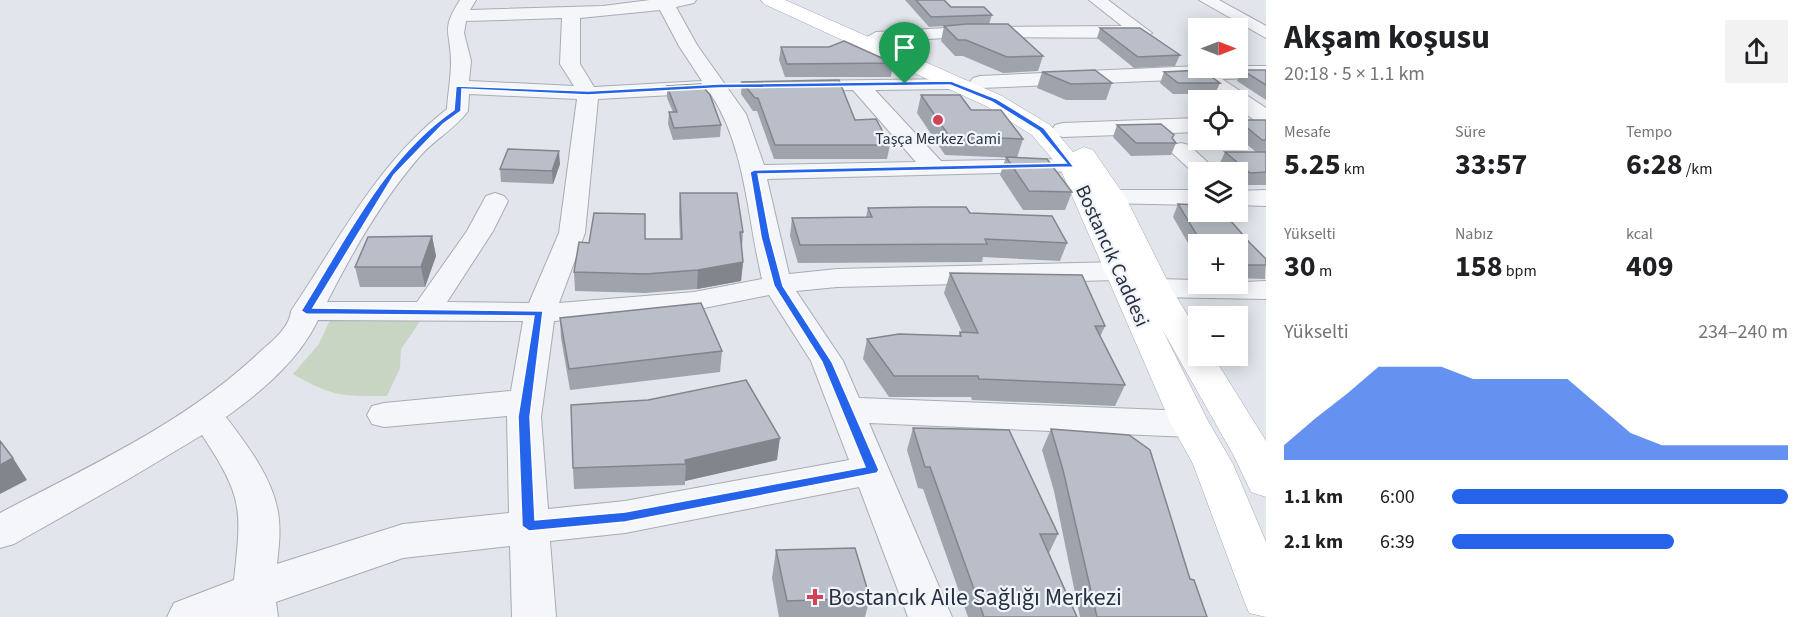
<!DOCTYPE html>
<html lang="tr">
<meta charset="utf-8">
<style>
:root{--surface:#fff;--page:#f2f2f2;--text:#202124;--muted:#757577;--accent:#2563eb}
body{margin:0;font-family:"Source Sans 3",sans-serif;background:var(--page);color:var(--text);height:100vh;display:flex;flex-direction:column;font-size:22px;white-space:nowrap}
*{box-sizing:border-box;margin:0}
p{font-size:20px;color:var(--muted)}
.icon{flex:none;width:33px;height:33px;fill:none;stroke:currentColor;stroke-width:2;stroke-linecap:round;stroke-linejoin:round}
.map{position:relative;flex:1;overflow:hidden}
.panel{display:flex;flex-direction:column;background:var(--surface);width:540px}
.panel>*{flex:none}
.needle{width:39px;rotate:90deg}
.buttons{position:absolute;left:1188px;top:18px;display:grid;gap:12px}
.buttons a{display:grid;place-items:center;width:60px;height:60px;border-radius:0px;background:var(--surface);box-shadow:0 3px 15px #0003;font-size:30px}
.pin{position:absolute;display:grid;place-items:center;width:51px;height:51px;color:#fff;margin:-62px -26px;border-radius:50% 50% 50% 0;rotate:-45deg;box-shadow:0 0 6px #0007}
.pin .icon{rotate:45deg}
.round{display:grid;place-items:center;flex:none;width:63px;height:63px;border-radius:0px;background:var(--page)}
.headline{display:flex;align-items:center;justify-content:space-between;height:102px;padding:0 18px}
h1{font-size:33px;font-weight:700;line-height:45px}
.stats{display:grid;grid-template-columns:repeat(3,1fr);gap:9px;height:102px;padding:6px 18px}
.stats div{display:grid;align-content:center}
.stats b{font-size:30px;font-weight:700}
.stats small{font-size:16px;font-weight:400}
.stats p{font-size:16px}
.chart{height:168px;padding:12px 18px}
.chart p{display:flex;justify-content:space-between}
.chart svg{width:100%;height:108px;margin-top:6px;fill:var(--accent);opacity:.7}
ul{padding:0 18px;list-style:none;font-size:20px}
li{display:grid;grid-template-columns:96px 72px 1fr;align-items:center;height:45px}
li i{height:15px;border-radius:8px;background:var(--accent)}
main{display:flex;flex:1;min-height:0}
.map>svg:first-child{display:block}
.green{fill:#c7d5c2}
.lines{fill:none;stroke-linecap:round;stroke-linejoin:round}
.minor-casing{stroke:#a7acb5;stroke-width:2}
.major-casing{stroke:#a1a9b7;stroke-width:1}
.minor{fill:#f5f6f9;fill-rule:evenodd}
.major{fill:#fff;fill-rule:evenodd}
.wall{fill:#9fa3ac}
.shaded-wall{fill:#82858c}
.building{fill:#b9bec8;stroke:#82858c;stroke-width:1.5}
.route{fill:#2563eb;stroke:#fff;stroke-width:1.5;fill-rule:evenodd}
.poi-dot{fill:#d34357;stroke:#f1f4f8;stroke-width:2}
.labels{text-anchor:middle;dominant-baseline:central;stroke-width:4.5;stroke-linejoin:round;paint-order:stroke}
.far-poi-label{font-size:16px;fill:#293243;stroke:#f1f4f8}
.street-label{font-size:20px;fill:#293243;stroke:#f1f4f8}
.near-poi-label{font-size:24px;fill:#293243;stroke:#f1f4f8;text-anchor:start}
</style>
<main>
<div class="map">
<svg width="1266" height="617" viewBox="0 0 1266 617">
<rect width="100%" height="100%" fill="#e2e5eb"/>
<path class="green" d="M331,318L421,320L401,349L400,368L387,396C342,396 333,397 293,374L319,344Z"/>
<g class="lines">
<g class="minor-casing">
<path id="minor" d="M460,0H476L470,10L603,6L650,0H696L694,3L676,7L697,45L746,114L764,165L916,162L853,90L801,91L794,89L791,85L794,81L958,79L961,83L958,87L951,89L875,90L941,161L1072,159L1080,161L1084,166L1080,171L767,179L789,274L837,269L1118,262L1128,265L1132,271L1128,277L1118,280L837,287L796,291L843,361L859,398L1190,411L1202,415L1208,424L1202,433L1190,437L869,423L952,617H908L859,487L625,533L550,541L556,617H512L510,546L403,558L276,602L278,617H167L174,603L234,580C242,508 243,497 202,435L127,480L14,544L0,548V513C91,465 187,422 262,350C274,340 290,326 291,311C339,240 377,163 447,109C448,93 451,78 451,62C451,31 440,31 460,0ZM660,10L679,46L702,81L594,87L580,64V18ZM562,18L560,64L574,86L469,81L471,61L464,33L466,21ZM710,93C746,147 747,217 762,279L694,292L559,303L585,233L598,99ZM469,94L577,99L559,233L529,303L447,302L493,231L508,201L504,196L495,193L486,196L467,231L417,302H327C353,251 383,198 421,155C435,139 456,128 468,111ZM769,295L811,361L849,460L625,501L548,509L541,417L554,321L694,310ZM318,320L523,321L511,391L384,403L372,406L367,415L372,424L384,427L507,416L509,513L403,524L277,564C279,547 281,529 278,512C272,477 247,445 226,417C262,391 299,360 318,320Z
M1089,0H1108L1152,33L1143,38L963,37L876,42L867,37L876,32L963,27L1122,26Z
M1199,0H1219L1266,26V38Z
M1198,66H1266V78L1222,79L1266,108V124L1258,123L1238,108V100H1227L1197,79L980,88L973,86L970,82L973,78L980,76Z
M1198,118V132L1063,137L1055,135L1052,130L1055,125L1063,123Z
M1181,143L1189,145L1218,172H1198V177L1169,150L1173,145Z
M1112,190H1198V205L1103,203L1099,198L1103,193Z
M1266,190V206L1238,205V191Z
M1155,279L1198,280V284L1266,281V299L1155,297L1145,294L1140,288L1145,282Z"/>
</g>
<g class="major-casing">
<path id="major" d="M761,0H785L1002,96L1050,125L1073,152L1084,147L1093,150L1126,198L1171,288L1198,332V356H1213L1266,441V497L1251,492L1234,456L1162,329L1208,421L1233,464L1266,542V617L1249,613L1243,598L1193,464L1171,424L1060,168L1032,135L986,106L764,4Z"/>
</g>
<use href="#minor" class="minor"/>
<use href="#major" class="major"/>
</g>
<path class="wall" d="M905,0H944L951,7L992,15L989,24L1043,56L1038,71L1003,73L963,56H955L941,41L944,26L929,27Z
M1100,28L1180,55L1175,66L1134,68L1097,38Z
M781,47L893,63L891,77H785L779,60Z
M1242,70H1266V100L1237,81Z
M1042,72L1112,83L1106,100H1066L1037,88Z
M1164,72L1220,83L1215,94H1173L1160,83Z
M742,82L855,120L890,145L887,159H774L757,111H753L741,94Z
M667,86L721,125L720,137L673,140L668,124L669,112H673L667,98Z
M921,95L971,110L1023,139L1017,158L945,155L917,113Z
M1238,120H1266V185H1244L1238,180V172H1229L1219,165L1225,152H1256L1238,137Z
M1117,125L1172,138L1176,143L1171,155L1131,156L1113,137Z
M1006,157L1072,192L1065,210H1023L1000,175Z
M560,164L553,184L501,182L500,169Z
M680,193L743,232L742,248L743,262L741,281L697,289L645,293L575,291L574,272L645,239H680L679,211Z
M1178,204L1250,243L1266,259L1265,279L1238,278V244H1198V265L1190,254L1192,250L1173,217Z
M868,208L970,213L1067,243L1060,261L983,257L982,262L798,263L790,236L792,218L866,217Z
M432,236L436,256L425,287H360L355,267Z
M950,273L1105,326L1100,337L1125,385L1115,406L972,400L971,397H889L863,359L867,339L959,336L960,332H962L944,293Z
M560,318L722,351L720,372L570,390L561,338Z
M648,400L777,460L685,481V485L574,489L573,468Z
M913,428L1058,534L1049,553L1077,617H968L923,489L918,488L907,450Z
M1051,429L1190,579L1207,617H1080L1054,491L1042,450Z
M776,550L870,598L865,617H779L772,578Z"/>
<path class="shaded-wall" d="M559,151L560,164L553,184L552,171Z
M432,236L436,256L425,287L421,267Z
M743,262L741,281L697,289L698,270Z
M780,438L777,460L685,481L686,464L685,460Z
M13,458L27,480L0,494V465Z"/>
<path class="building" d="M916,0H944L951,7H984L992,15L931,17Z
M967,24H1008L1043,56L1007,57L966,40H958L944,26Z
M1100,28H1140L1180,55L1138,57Z
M844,41L893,63L787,64L781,47H829Z
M1095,70L1112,83L1071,84L1042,72Z
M1202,70L1220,83H1178L1164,72Z
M1242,70H1266V85Z
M839,80L855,120L876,119L890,145H775L758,98H755L742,82Z
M701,84L710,95L721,125L674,128L669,112H677L667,86Z
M921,95H960L971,110H1001L1023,139L949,136Z
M1238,120H1266V140H1262Z
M1161,124L1174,135L1172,138L1176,143H1136L1117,125Z
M508,149L559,151L552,171L500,169Z
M1225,152H1266V172L1250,173Z
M1006,157L1047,159L1072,192L1029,191Z
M680,193H737L743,232H740L743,262L698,270L646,274L574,272L579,242L589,243L594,213L645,214V239H682Z
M1178,204L1198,205V212H1223L1250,243L1266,259V265H1238V244H1200L1196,240H1200Z
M926,207H966L970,213L1052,216L1067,243L985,239L987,244L800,245L792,218L872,217L868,208Z
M432,236L421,267H355L368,237Z
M950,273L1082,275L1105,326H1095L1125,385L979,379L978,376H894L867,339L899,334L961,336L960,332L978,333Z
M701,303L722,351L569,369L560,318Z
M746,380L780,438L685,460L686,464L573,468L571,405L648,400Z
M913,428L1009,430L1058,534H1040L1077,617H984L930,467H925Z
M1051,429L1129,435L1150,450L1190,579L1194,580L1207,617H1097L1063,470Z
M0,441L13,458L0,465Z
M855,548L870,598L787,601L776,550Z"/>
<path class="route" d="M951,81L997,99L1044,128L1074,167L758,174L770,237L783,286L832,362L879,470L877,473L625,522L529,531L522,526L518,417L534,316L306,314L301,311C345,241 384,158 454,110L456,86L588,91L718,84ZM950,85L992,102L1039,131L1066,163L754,170L750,172L761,237L774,286L822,362L865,467L625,512L535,520L530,417L543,311L313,308L394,175L443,124L461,111L462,89L588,95L718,88Z"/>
<g class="poi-dot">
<circle cx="938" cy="120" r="6"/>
<path d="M812 588h6v6h6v6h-6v6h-6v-6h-6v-6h6z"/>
</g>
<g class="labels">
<g class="far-poi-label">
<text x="938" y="139">Taşça Merkez Cami</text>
</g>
<g class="street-label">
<text transform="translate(1112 256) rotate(66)">Bostancık Caddesi</text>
</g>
<g class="near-poi-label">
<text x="828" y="597">Bostancık Aile Sağlığı Merkezi</text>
</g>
</g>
</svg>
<div class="buttons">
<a><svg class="needle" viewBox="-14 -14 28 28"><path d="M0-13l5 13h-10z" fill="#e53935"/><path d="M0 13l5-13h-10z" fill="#757577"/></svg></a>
<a><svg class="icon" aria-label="locate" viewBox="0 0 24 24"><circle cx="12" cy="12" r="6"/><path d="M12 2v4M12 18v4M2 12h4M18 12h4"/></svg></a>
<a><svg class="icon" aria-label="layers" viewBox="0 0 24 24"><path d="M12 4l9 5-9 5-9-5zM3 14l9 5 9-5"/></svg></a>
<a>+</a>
<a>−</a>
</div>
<div class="pin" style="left:905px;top:84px;background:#1e9e55"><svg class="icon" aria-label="arrive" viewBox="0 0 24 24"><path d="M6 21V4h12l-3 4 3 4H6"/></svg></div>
</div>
<section class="panel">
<div class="headline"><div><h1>Akşam koşusu</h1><p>20:18 · 5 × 1.1 km</p></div><a class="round"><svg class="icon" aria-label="share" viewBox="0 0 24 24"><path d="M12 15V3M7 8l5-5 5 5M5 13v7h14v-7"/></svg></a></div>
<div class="stats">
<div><p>Mesafe</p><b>5.25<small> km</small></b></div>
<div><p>Süre</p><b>33:57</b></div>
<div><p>Tempo</p><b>6:28<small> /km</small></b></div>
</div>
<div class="stats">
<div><p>Yükselti</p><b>30<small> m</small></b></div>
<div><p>Nabız</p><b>158<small> bpm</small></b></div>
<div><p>kcal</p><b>409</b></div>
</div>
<div class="chart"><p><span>Yükselti</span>234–240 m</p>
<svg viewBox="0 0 160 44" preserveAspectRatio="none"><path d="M0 44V38L10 27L20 17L30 6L40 6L50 6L60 11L70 11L80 11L90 11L100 22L110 33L120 38L130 38L140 38L150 38L160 38V44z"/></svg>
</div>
<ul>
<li><b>1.1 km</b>6:00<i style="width:100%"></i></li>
<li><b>2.1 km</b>6:39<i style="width:66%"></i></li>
</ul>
</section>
</main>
